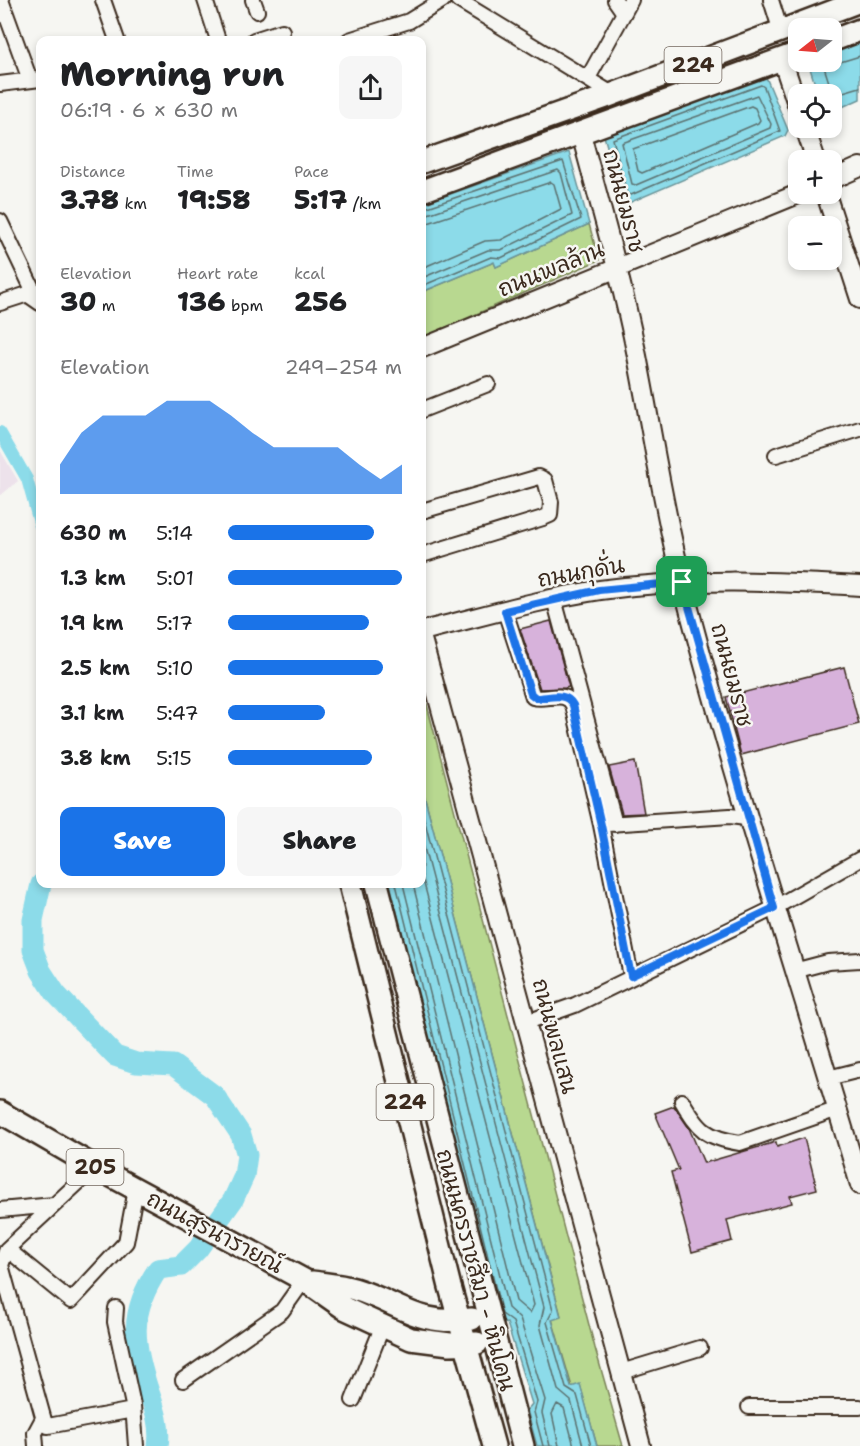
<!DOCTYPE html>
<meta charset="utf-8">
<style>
:root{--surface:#fff;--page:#f6f6f6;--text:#202124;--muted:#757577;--accent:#1a73e8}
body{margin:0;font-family:"Shantell Sans","Playpen Sans Thai",sans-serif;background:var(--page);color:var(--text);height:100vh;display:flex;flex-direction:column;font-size:22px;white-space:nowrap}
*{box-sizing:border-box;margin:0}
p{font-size:20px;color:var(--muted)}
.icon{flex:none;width:33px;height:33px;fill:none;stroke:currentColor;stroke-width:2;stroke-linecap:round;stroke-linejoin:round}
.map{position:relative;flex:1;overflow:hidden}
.details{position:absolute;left:36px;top:36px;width:390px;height:852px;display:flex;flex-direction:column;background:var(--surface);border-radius:12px;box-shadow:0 3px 9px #0003}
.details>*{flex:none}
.needle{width:39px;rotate:253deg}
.fabs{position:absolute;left:788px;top:18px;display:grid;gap:12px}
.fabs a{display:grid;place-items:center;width:54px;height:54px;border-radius:12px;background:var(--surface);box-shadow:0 3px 9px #0003;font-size:30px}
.pin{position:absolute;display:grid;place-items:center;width:51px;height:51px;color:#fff;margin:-26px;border-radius:12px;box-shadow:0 3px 9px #0006}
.round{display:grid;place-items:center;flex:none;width:63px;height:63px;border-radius:12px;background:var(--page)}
.headline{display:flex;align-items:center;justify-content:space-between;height:102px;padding:0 24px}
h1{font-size:33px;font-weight:800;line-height:45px}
.figures{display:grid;grid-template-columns:repeat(3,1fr);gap:9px;height:102px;padding:6px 24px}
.figures div{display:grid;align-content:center}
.figures b{font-size:26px;font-weight:800}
.figures small{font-size:16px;font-weight:400}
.figures p{font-size:16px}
.chart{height:168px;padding:12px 24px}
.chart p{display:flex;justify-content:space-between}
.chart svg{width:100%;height:108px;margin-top:6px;fill:var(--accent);opacity:.7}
.cta{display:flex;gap:12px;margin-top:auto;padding:12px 24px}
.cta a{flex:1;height:69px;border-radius:12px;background:var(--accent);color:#fff;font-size:24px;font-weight:800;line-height:69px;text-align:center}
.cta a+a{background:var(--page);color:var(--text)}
ul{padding:0 24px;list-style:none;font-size:20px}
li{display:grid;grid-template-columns:96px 72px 1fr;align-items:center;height:45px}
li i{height:15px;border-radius:8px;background:var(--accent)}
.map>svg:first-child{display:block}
.built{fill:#ede2eb}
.green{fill:#b8d890;stroke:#7a8157;stroke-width:1.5}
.water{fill:#8cdbe9;stroke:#6c9498;stroke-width:1.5}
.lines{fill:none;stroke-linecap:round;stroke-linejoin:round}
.shore{stroke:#5b716f;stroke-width:1.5}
.canal{stroke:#8cdbe9;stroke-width:12}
.river{stroke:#8cdbe9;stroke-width:21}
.building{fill:#d7b2db;stroke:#3b2a1e;stroke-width:1.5}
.street-casing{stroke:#3b2a1e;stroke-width:18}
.secondary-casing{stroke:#3b2a1e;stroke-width:22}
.primary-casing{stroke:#3b2a1e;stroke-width:26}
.street{stroke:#f6f6f2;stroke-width:14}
.secondary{stroke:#f6f6f2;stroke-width:18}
.primary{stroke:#f6f6f2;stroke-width:21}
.route-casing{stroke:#fff;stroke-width:12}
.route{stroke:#1a73e8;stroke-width:8}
.labels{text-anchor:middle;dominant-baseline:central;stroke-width:5;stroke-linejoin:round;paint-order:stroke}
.shield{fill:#f6f6f2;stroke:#73675e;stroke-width:1.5}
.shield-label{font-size:21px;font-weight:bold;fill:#3b2a1e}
.street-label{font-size:22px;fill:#3b2a1e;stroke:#f6f6f2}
</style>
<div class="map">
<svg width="860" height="1446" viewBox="0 0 860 1446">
<rect width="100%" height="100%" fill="#f6f6f2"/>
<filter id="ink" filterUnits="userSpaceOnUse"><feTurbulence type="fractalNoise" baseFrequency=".0167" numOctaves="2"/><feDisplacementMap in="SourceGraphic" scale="12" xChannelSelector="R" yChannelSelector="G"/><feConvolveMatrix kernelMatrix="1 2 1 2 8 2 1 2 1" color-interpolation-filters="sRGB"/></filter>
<g filter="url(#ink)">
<path class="built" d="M0,450L18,481L0,496Z"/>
<path class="green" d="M589,224L599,260L422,338V292L494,262L496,267Z
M422,686L595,1348L623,1446H597L580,1385L572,1387L552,1319L561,1316L422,787Z"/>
<path class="water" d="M860,42V99L831,112V94H818L808,62H831V52Z
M766,77L788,130L785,136L624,205L604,136Z
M569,152L589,224L496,267L494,262L422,292V204Z
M422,787L561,1317L552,1320L571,1387L580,1384L597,1446H537L527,1410L532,1404L507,1323L501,1324L497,1321L390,884H422Z"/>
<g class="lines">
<path class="shore" d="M860,56L824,67L833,95L860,87
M761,85L764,87L780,131L631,195L627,194L613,139Z
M757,95L771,124L770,128L636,185L632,184L622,143Z
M751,106L755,108L760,120L758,123L642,173L638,171L633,149Z
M422,209L563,161L581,219L501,258L491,257L422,286
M422,216L558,170L561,173L572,215L501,250H488L422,278
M422,225L551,182L554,184L561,209L501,240L485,241L422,268
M422,811L553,1310L547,1322L566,1388L577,1395L591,1446
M422,840L544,1307L540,1325L558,1390L571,1401L583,1446
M396,884L502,1314L513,1322L537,1402L534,1412L543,1446
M403,884L508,1308L520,1319L545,1400L542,1413L550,1446
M413,884L516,1301L530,1313L534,1305L422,876
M559,1446L552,1414L557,1404L564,1408L574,1446"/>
<path class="canal" d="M0,432L27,479L40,526"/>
<path class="river" d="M41,884L33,920V950L41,971L56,994L115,1056L136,1063L173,1065L215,1096L241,1135L247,1155L244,1176L233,1200L198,1249L181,1266L158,1269C128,1313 133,1344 149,1392C155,1409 161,1427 158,1446"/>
</g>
<path class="building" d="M551,621L569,687L565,688L540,689L520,629Z
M844,667L859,724L741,755L726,697Z
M635,762L644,813L622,814L609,767Z
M674,1106L689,1128L704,1163L776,1142L777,1147L804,1138L817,1189L790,1196L792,1203L727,1220L732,1241L692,1252L671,1172L679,1170L655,1113Z"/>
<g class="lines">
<g class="street-casing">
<path id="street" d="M1,0L30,80
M103,0L117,40
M205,0L218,40
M253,0L257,11
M458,0L612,94
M615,0L624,13
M771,0L781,32
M254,40L282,31
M349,40L409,21L443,0
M588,78L631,0
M0,84L40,79
M0,221L34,292L0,303
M27,294L40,303
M422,410L488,384
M776,455L860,429
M422,511L539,477L545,480L551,502L550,515L543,518L422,555
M554,599L615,824
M505,611L533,697C547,701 566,689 573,705L601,825L631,976
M608,824L730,816L746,818
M794,971L828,962L860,960
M527,1022L575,1005L774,908L860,859
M828,1078L860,1070
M682,1101C699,1130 706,1138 740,1143L838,1109
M95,1167L7,1249L1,1265L45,1424L48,1426L133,1410
M0,1210L54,1205
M7,1249L71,1301L126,1242L136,1189
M116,1308L115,1322L133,1405L136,1446
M621,1372L700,1348
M183,1380L282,1311L304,1280
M353,1400L383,1325
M749,1407H860
M36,1446L35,1433L42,1420"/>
</g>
<g class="secondary-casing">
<path id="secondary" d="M782,59L798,107
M805,128L816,160
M581,134C601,208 622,281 637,356C652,432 663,507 682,582C734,785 801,984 860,1185
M831,180L860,167
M826,194L860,299
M422,348L798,194
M422,631C480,617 540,599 600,590C687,578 773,581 860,586
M422,639L641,1446"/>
</g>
<g class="primary-casing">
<path id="primary" d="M831,41L860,30
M422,162L603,98L860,1
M422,191L798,53
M350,884L450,1287L494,1446
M377,884L523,1446
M0,1112L95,1167L304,1280L344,1308L411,1339L450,1344L477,1343
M312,1282C326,1284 341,1285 354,1289C400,1303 418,1327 472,1319"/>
</g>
<use href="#street" class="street"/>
<use href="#secondary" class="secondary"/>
<use href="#primary" class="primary"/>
</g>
</g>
<g class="lines" filter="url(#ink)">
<g class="route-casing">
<path id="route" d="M682,582L774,908L631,976L601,825L573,705C566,691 549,698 536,698L531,694L505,611L599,590Z"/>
</g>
<use href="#route" class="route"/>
</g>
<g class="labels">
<g class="shield">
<rect x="664.5" y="47" width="57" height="36" rx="4.5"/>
<rect x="376.5" y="1084" width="57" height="36" rx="4.5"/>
<rect x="66.5" y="1149" width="57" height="36" rx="4.5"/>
</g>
<g class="shield-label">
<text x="693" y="65">224</text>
<text x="405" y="1102">224</text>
<text x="95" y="1167">205</text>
</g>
<g class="street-label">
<text transform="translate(624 201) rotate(75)">ถนนยมราช</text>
<text transform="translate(551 269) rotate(-22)">ถนนพลล้าน</text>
<text transform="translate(581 572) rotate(-10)">ถนนกุดั่น</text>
<text transform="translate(732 675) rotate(75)">ถนนยมราช</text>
<text transform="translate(555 1036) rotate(75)">ถนนพลแสน</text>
<text transform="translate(215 1232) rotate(28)">ถนนสุรนารายณ์</text>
<text transform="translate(476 1270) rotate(75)">ถนนนครราชสีมา - หินโคน</text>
</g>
</g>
</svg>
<div class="fabs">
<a><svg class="needle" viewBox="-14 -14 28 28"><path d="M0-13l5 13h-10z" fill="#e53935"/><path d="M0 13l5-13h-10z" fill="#757577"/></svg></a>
<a><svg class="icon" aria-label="locate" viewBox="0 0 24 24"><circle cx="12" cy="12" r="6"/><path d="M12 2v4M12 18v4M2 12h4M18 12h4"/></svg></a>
<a>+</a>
<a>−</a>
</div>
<div class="pin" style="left:682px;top:582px;background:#1e9e55"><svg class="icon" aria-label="arrive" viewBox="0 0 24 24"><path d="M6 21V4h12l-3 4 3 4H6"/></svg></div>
<section class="details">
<div class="headline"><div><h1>Morning run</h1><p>06:19 · 6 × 630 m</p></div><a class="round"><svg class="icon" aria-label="share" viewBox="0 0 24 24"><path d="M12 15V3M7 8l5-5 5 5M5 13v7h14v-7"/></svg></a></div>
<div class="figures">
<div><p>Distance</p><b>3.78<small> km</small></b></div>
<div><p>Time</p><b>19:58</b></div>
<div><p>Pace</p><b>5:17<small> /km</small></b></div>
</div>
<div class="figures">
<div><p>Elevation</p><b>30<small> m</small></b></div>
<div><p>Heart rate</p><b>136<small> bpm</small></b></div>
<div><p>kcal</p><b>256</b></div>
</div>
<div class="chart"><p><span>Elevation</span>249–254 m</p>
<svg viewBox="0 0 160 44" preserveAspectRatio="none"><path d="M0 44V32L10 19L20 12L30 12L40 12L50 6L60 6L70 6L80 12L90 19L100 25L110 25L120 25L130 25L140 32L150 38L160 32V44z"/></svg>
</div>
<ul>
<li><b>630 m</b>5:14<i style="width:84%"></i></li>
<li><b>1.3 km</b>5:01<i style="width:100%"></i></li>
<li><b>1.9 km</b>5:17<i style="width:81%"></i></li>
<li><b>2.5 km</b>5:10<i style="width:89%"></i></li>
<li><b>3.1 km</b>5:47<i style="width:56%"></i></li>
<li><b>3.8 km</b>5:15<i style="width:83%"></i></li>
</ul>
<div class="cta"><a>Save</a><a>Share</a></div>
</section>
</div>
